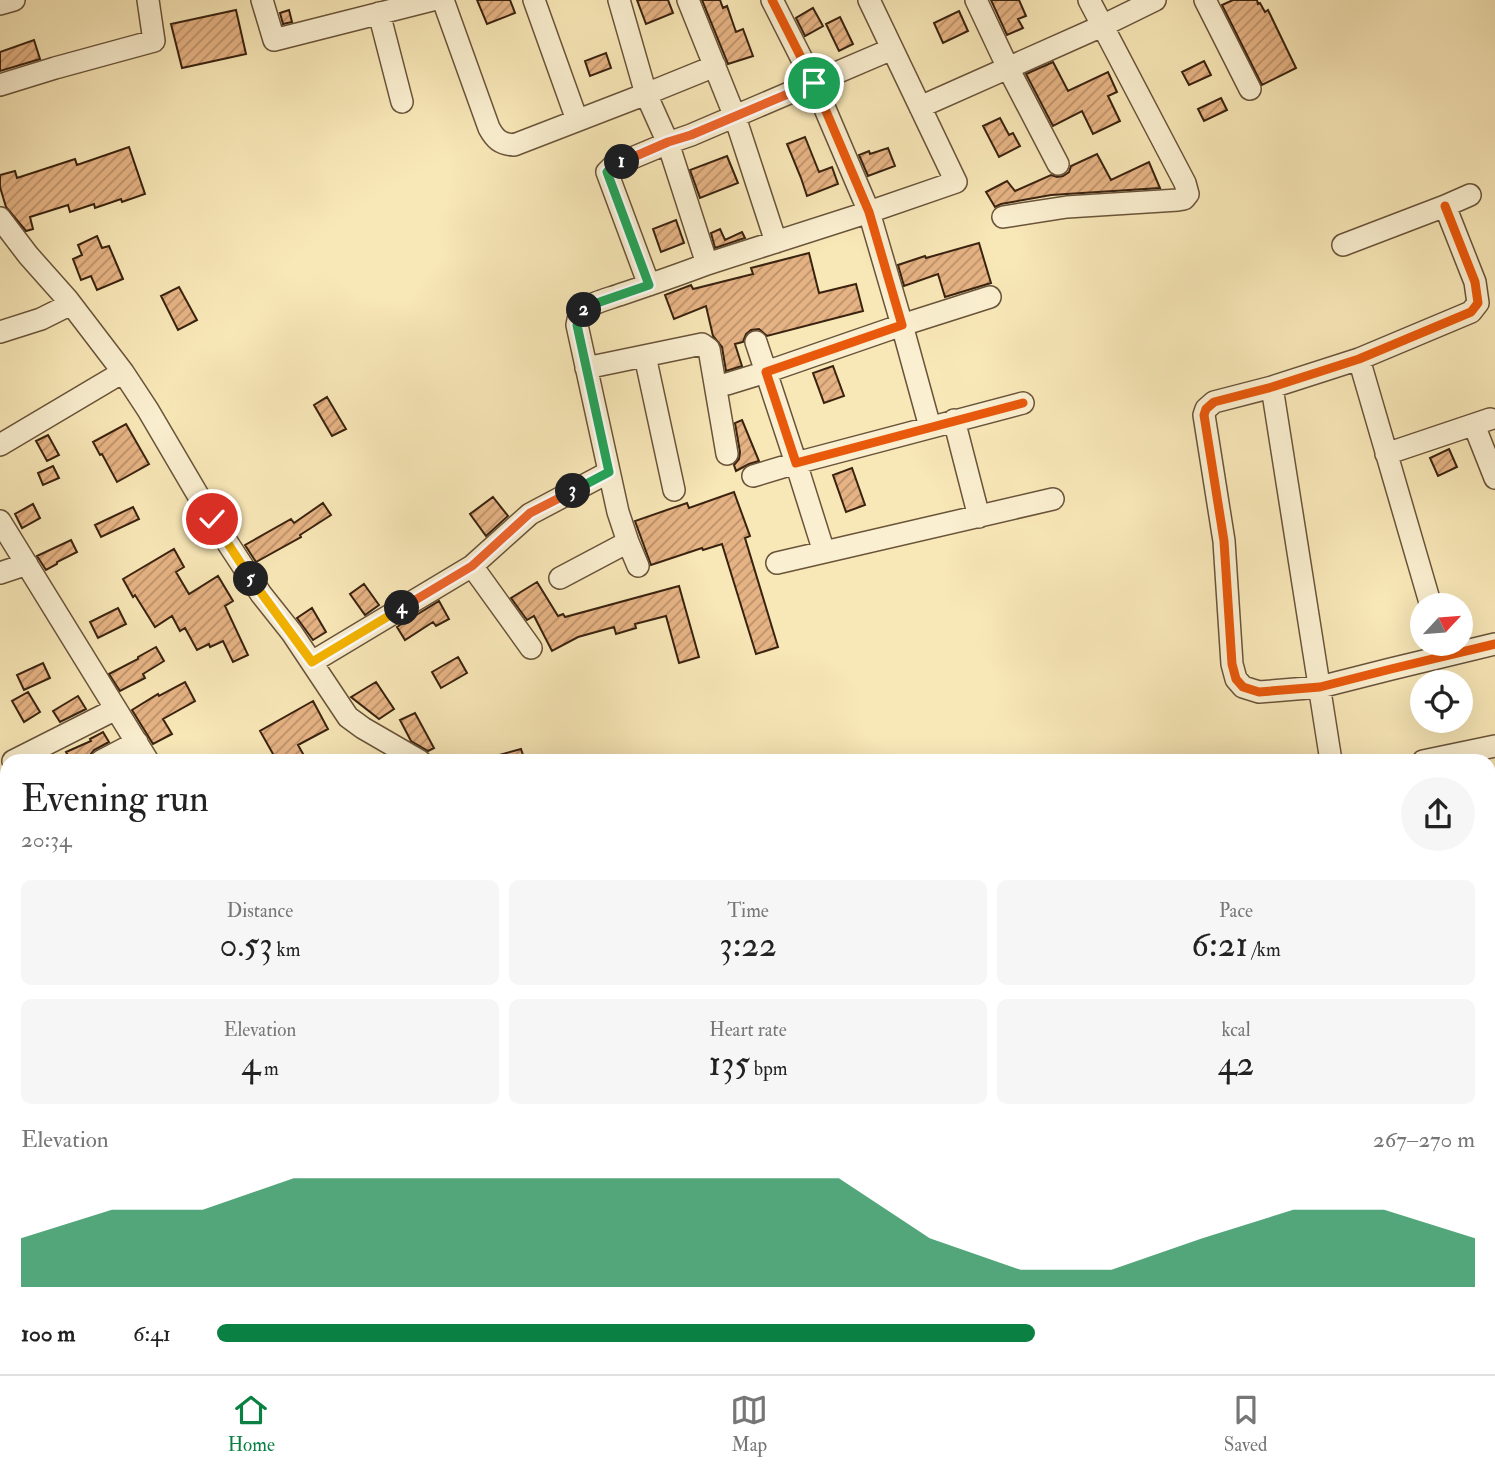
<!DOCTYPE html>
<meta charset="utf-8">
<style>
:root{--surface:#fff;--page:#f6f6f6;--text:#222;--muted:#767676;--line:#e0e0e0;--accent:#0b8043}
body{margin:0;font-family:"IM FELL Double Pica",serif;background:var(--page);color:var(--text);height:100vh;display:flex;flex-direction:column;font-size:26px;white-space:nowrap}
*{box-sizing:border-box;margin:0}
p{font-size:23px;color:var(--muted)}
.icon{flex:none;width:38px;height:38px;fill:none;stroke:currentColor;stroke-width:2;stroke-linecap:round;stroke-linejoin:round}
.map{position:relative;flex:1;overflow:hidden}
.details{position:absolute;left:0px;top:754px;width:1496px;height:621px;display:flex;flex-direction:column;background:var(--surface);border-radius:21px 21px 0 0;box-shadow:0 7px 28px #0002}
.details>*{flex:none}
.needle{width:46px;rotate:64deg}
.fabs{position:absolute;left:1410px;top:593px;display:grid;gap:14px}
.fabs a{display:grid;place-items:center;width:63px;height:63px;border-radius:50%;background:var(--surface);box-shadow:0 7px 28px #0002;font-size:35px}
.pin{position:absolute;display:grid;place-items:center;width:60px;height:60px;color:#fff;margin:-30px;border:4px solid #fff;border-radius:50%;box-shadow:0 2px 7px #0007}
.km{position:absolute;width:35px;height:35px;margin:-18px;border-radius:50%;background:#222;color:#fff;font-size:19px;line-height:35px;text-align:center}
.round{display:grid;place-items:center;flex:none;width:74px;height:74px;border-radius:37px;background:var(--page)}
.summary{display:flex;align-items:center;justify-content:space-between;height:119px;padding:0 21px}
h1{font-size:38px;font-weight:600;line-height:52px}
.metrics{display:grid;grid-template-columns:repeat(3,1fr);gap:10px;height:119px;padding:7px 21px}
.metrics div{display:grid;align-content:center;border-radius:10px;background:var(--page);text-align:center}
.metrics b{font-size:35px;font-weight:600}
.metrics small{font-size:19px;font-weight:400}
.metrics p{font-size:19px}
.chart{height:196px;padding:14px 21px}
.chart p{display:flex;justify-content:space-between}
.chart svg{width:100%;height:126px;margin-top:7px;fill:var(--accent);opacity:.7}
ul{padding:0 21px;list-style:none;font-size:23px}
li{display:grid;grid-template-columns:112px 84px 1fr;align-items:center;height:52px}
li i{height:18px;border-radius:9px;background:var(--accent)}
.tab-bar{display:flex;justify-content:space-around;align-items:center;height:98px;border-top:2px solid var(--line);background:var(--surface);font-size:19px;color:var(--muted)}
.tab-bar a{display:grid;justify-items:center;gap:4px}
.tab-bar .on{color:var(--accent)}
.map>svg:first-child{display:block}
.water{fill:url(#water-rules);stroke:#758071;stroke-width:2}
.building{fill:url(#building-hatch);stroke:#39220f;stroke-width:2}
.lines{fill:none;stroke-linecap:round;stroke-linejoin:round}
.minor-casing{stroke:#695339;stroke-width:24}
.highway-casing{stroke:#39220f;stroke-width:32}
.minor{stroke:#faefd0;stroke-width:21}
.highway{stroke:#f8e7b7;stroke-width:30}
.cycleway-casing{stroke:#faefd0;stroke-width:13}
.cycleway{stroke:#e8590c;stroke-width:9}
.split-1-casing{stroke:#fff;stroke-width:14}
.split-2-casing{stroke:#fff;stroke-width:14}
.split-3-casing{stroke:#fff;stroke-width:14}
.split-4-casing{stroke:#fff;stroke-width:14}
.split-5-casing{stroke:#fff;stroke-width:14}
.split-6-casing{stroke:#fff;stroke-width:14}
.split-1{stroke:#f0652b;stroke-width:9}
.split-2{stroke:#22a559;stroke-width:9}
.split-3{stroke:#22a559;stroke-width:9}
.split-4{stroke:#f0652b;stroke-width:9}
.split-5{stroke:#f5b400;stroke-width:9}
.split-6{stroke:#f5b400;stroke-width:9}
</style>
<div class="map">
<svg width="1495" height="1374" viewBox="0 0 1495 1374">
<defs>
<pattern id="water-rules" width="6" height="5" patternUnits="userSpaceOnUse" patternTransform="scale(1.75)"><rect width="6" height="5" fill="#9dbfb2"/><path d="M0 2.5h6" fill="none" stroke="#819b8f"/></pattern>
<pattern id="building-hatch" width="6" height="6" patternUnits="userSpaceOnUse" patternTransform="scale(1.75)"><rect width="6" height="6" fill="#e6b384"/><path d="M-1 1l2-2M0 6l6-6M5 7l2-2" fill="none" stroke="#bb916a"/></pattern>
</defs>
<rect width="100%" height="100%" fill="#f8e7b7"/>
<filter id="stains"><feTurbulence type="fractalNoise" baseFrequency=".00286" numOctaves="4"/><feColorMatrix values="0 0 0 0 .2 0 0 0 0 .09 0 0 0 0 .02 0 0 0 .5 -.17"/></filter>
<radialGradient id="worn" r=".72"><stop offset=".6" stop-color="#630" stop-opacity="0"/><stop offset="1" stop-color="#630" stop-opacity=".3"/></radialGradient>
<path class="water" d="M0,945L7,954V1161L0,1149Z
M353,1368L358,1374H141L138,1369Z"/>
<path class="building" d="M477,0H510L515,13L487,24Z
M637,0H668L673,13L646,24Z
M702,0H720L723,8L727,6L736,32L743,29L753,56L728,64Z
M991,0H1019L1026,16L1018,19L1023,28L1007,35Z
M1233,0H1257L1258,4L1260,3L1265,12L1268,10L1296,68L1262,85L1222,5Z
M813,8L823,26L805,36L796,18Z
M236,10L246,54L182,68L171,24Z
M289,10L292,22L283,24L280,13Z
M959,11L968,31L943,43L934,23Z
M840,17L853,44L839,51L826,24Z
M34,40L40,59L0,71V52Z
M606,53L611,68L590,76L585,61Z
M1204,61L1211,75L1189,85L1182,72Z
M1053,62L1068,91L1108,72L1117,92L1108,96L1120,121L1093,134L1082,111L1053,126L1026,74Z
M1221,98L1227,110L1204,121L1198,109Z
M1000,118L1009,135L1013,133L1020,146L999,157L983,126Z
M805,137L819,172L832,167L838,184L807,196L801,178L787,144Z
M129,147L145,194L122,202L121,199L95,208L94,204L70,212L68,205L30,217L33,229L26,231L6,207L0,187V175L15,171L17,178L75,159L77,165Z
M888,148L895,166L868,176L859,155L869,151L870,154Z
M1097,154L1111,180L1149,162L1160,188L1051,195L1001,204L995,207L986,192L1007,181L1015,191L1051,175L1057,177L1063,176L1069,172L1071,166Z
M727,156L738,183L700,198L690,170Z
M676,220L684,243L661,252L653,229Z
M720,229L725,240L742,232L745,238L715,248L711,233Z
M97,236L102,248L109,246L123,279L97,290L91,276L81,280L73,259L82,255L78,245Z
M979,243L991,283L945,297L938,274L904,286L898,265L925,256L926,258Z
M809,253L819,293L856,284L863,311L767,336L759,329L751,330L746,334L743,342L735,344L742,366L726,371L722,347L713,336L706,306L674,319L665,295L691,285L693,289L753,274L751,268Z
M179,287L197,320L178,330L161,296Z
M833,366L844,396L824,403L813,373Z
M327,397L346,429L332,436L314,405Z
M742,420L759,461L749,464L736,471L734,465L739,459L740,452L735,423Z
M126,424L149,464L117,482L102,454L100,455L93,442Z
M48,435L59,455L47,461L36,441Z
M1449,449L1457,467L1438,476L1430,458Z
M53,466L59,478L43,485L38,473Z
M852,468L865,505L846,512L833,475Z
M734,492L750,536L745,538L778,647L756,654L722,544L703,550L702,548L651,565L635,521L687,503L689,508Z
M493,497L508,516L486,536L470,514Z
M323,503L331,515L300,535L301,537L256,562L245,545L291,519L294,523Z
M33,504L40,518L22,528L15,514Z
M133,507L139,519L101,537L95,525Z
M71,540L77,552L57,562V564L46,570L37,556Z
M174,549L184,567L176,572L189,594L218,576L233,601L225,606L248,655L233,662L223,641L210,647L209,644L197,650L185,628L180,631L172,616L155,627L135,595L133,597L123,579Z
M537,582L558,616L563,614L565,617L679,586L699,657L679,663L666,616L635,624L636,628L616,634L614,627L578,637L552,651L534,616L527,620L511,598Z
M364,584L379,605L365,615L350,594Z
M439,601L449,619L436,626L433,622L405,640L397,627Z
M118,608L126,624L98,638L90,622Z
M312,608L326,632L313,640L297,618Z
M156,647L164,661L143,674L145,678L120,691L109,674L138,659V657Z
M458,657L467,673L441,688L432,672Z
M43,663L50,678L24,690L17,675Z
M185,682L195,701L163,719L172,734L153,744L132,710L158,694L159,696Z
M376,682L394,709L379,719L351,697Z
M28,692L40,712L24,722L12,701Z
M78,696L86,709L60,722L53,711Z
M313,701L328,729L298,745L307,761H277L260,731Z
M415,713L434,748L428,751L411,741L400,720Z
M103,732L109,742L94,750L90,755L88,761H71L66,752L91,741L90,739Z
M521,749L525,761H488V758Z"/>
<g class="lines">
<g class="minor-casing">
<path id="minor" d="M262,0L274,40L432,0
M443,0L489,128C495,139 500,144 514,145L646,94L668,143L691,135L892,49
M534,0L577,120
M619,0L646,94L715,66
M688,0L735,117L776,242
M772,0L814,83L869,212L902,325L766,372L796,463L1023,403
M976,0L1008,68L1058,164
M1205,0L1250,89
M0,4L14,0
M379,13L402,102
M0,85L55,68L154,41L148,0
M920,107L1102,26L1155,0
M1445,206L1475,282L1478,303L1471,312L1359,359L1272,387L1214,402L1206,409L1204,415L1224,541L1232,664L1236,679L1243,687L1259,692L1320,687L1391,669L1495,644
M1003,217L1067,207L1178,200L1184,199L1188,194L1185,183L1089,0
M0,218L28,255L68,300L123,372L148,410L212,519L261,594L292,633L348,717L363,728L420,761
M1343,245L1445,206L1470,195
M707,264L869,212L956,182L869,0
M0,332L41,319L71,304
M645,356L674,490
M1359,359L1431,606
M586,368L702,344L709,349L727,454
M727,384L766,372L756,342
M1272,387L1331,761
M954,420L979,517
M1474,425L1495,478
M930,427L902,325L990,297
M0,445L123,372
M1386,454L1490,419
M753,476L796,463L824,552
M0,521L148,761
M777,563L1053,499
M472,566L531,648
M638,566L628,542L618,512L577,325C578,319 579,314 584,310C593,302 608,299 619,295C649,285 678,275 707,264L668,143L613,166L607,172L649,285
M0,573L27,564
M560,578L628,542
M312,662L472,566L530,514L609,472
M13,761L116,709
M101,761L137,742
M1423,761L1495,746
M0,815L7,811
M1489,840L1494,864
M1489,1235L1495,1233
M0,1253L7,1264
M1489,1259L1495,1255
M1489,1289L1495,1301
M1489,1347L1495,1360
M75,1368L79,1374
M960,1368L963,1374
M1033,1368L1036,1374
M1217,1368L1219,1374
M1269,1368L1272,1374
M1358,1368L1360,1374
M1163,1374L1175,1368"/>
</g>
<g class="highway-casing">
<path id="highway" d="M0,1295L7,1306
M0,1349L7,1360
M48,1368L52,1374"/>
</g>
<use href="#minor" class="minor"/>
<use href="#highway" class="highway"/>
<g class="cycleway-casing">
<path id="cycleway" d="M772,0L814,83L869,212L902,325L766,372L796,463L1023,403
M1445,206L1475,282L1478,303L1471,312L1359,359L1272,387L1214,402L1206,409L1204,415L1224,541L1232,664L1236,679L1243,687L1259,692L1320,687L1391,669L1495,644"/>
</g>
<use href="#cycleway" class="cycleway"/>
</g>
<g class="lines">
<g class="split-1-casing">
<path id="split-1" d="M622,162L668,142L691,135L814,83"/>
</g>
<g class="split-2-casing">
<path id="split-2" d="M584,310L594,304L649,285L607,172L613,166L622,162"/>
</g>
<g class="split-3-casing">
<path id="split-3" d="M573,491L609,472L577,325L580,315L584,310"/>
</g>
<g class="split-4-casing">
<path id="split-4" d="M402,608L472,566L530,513L573,491"/>
</g>
<g class="split-5-casing">
<path id="split-5" d="M251,579L312,662L402,608"/>
</g>
<g class="split-6-casing">
<path id="split-6" d="M212,519L251,579"/>
</g>
<use href="#split-1" class="split-1"/>
<use href="#split-2" class="split-2"/>
<use href="#split-3" class="split-3"/>
<use href="#split-4" class="split-4"/>
<use href="#split-5" class="split-5"/>
<use href="#split-6" class="split-6"/>
</g>
<rect width="100%" height="100%" filter="url(#stains)"/>
<rect width="100%" height="100%" fill="url(#worn)"/>
</svg>
<div class="fabs">
<a><svg class="needle" viewBox="-14 -14 28 28"><path d="M0-13l5 13h-10z" fill="#e53935"/><path d="M0 13l5-13h-10z" fill="#767676"/></svg></a>
<a><svg class="icon" aria-label="locate" viewBox="0 0 24 24"><circle cx="12" cy="12" r="6"/><path d="M12 2v4M12 18v4M2 12h4M18 12h4"/></svg></a>
</div>
<div class="pin" style="left:814px;top:83px;background:#1e9e55"><svg class="icon" aria-label="arrive" viewBox="0 0 24 24"><path d="M6 21V4h12l-3 4 3 4H6"/></svg></div>
<div class="pin" style="left:212px;top:519px;background:#d93025"><svg class="icon" aria-label="check" viewBox="0 0 24 24"><path d="M5 12l5 5 9-10"/></svg></div>
<b class="km" style="left:622px;top:162px">1</b>
<b class="km" style="left:584px;top:310px">2</b>
<b class="km" style="left:573px;top:491px">3</b>
<b class="km" style="left:402px;top:608px">4</b>
<b class="km" style="left:251px;top:579px">5</b>
<section class="details">
<div class="summary"><div><h1>Evening run</h1><p>20:34</p></div><a class="round"><svg class="icon" aria-label="share" viewBox="0 0 24 24"><path d="M12 15V3M7 8l5-5 5 5M5 13v7h14v-7"/></svg></a></div>
<div class="metrics">
<div><p>Distance</p><b>0.53<small> km</small></b></div>
<div><p>Time</p><b>3:22</b></div>
<div><p>Pace</p><b>6:21<small> /km</small></b></div>
</div>
<div class="metrics">
<div><p>Elevation</p><b>4<small> m</small></b></div>
<div><p>Heart rate</p><b>135<small> bpm</small></b></div>
<div><p>kcal</p><b>42</b></div>
</div>
<div class="chart"><p><span>Elevation</span>267–270 m</p>
<svg viewBox="0 0 160 44" preserveAspectRatio="none"><path d="M0 44V27L10 17L20 17L30 6L40 6L50 6L60 6L70 6L80 6L90 6L100 27L110 38L120 38L130 27L140 17L150 17L160 27V44z"/></svg>
</div>
<ul>
<li><b>100 m</b>6:41<i style="width:65%"></i></li>
</ul>
</section>
</div>
<nav class="tab-bar">
<a class="on"><svg class="icon" aria-label="home" viewBox="0 0 24 24"><path d="M3 11l9-7 9 7M6 9v11h12V9"/></svg>Home</a>
<a><svg class="icon" aria-label="map" viewBox="0 0 24 24"><path d="M3 6l6-2 6 2 6-2v14l-6 2-6-2-6 2zM9 4v14M15 6v14"/></svg>Map</a>
<a><svg class="icon" aria-label="saved" viewBox="0 0 24 24"><path d="M7 4h10v16l-5-4-5 4z"/></svg>Saved</a>
</nav>
